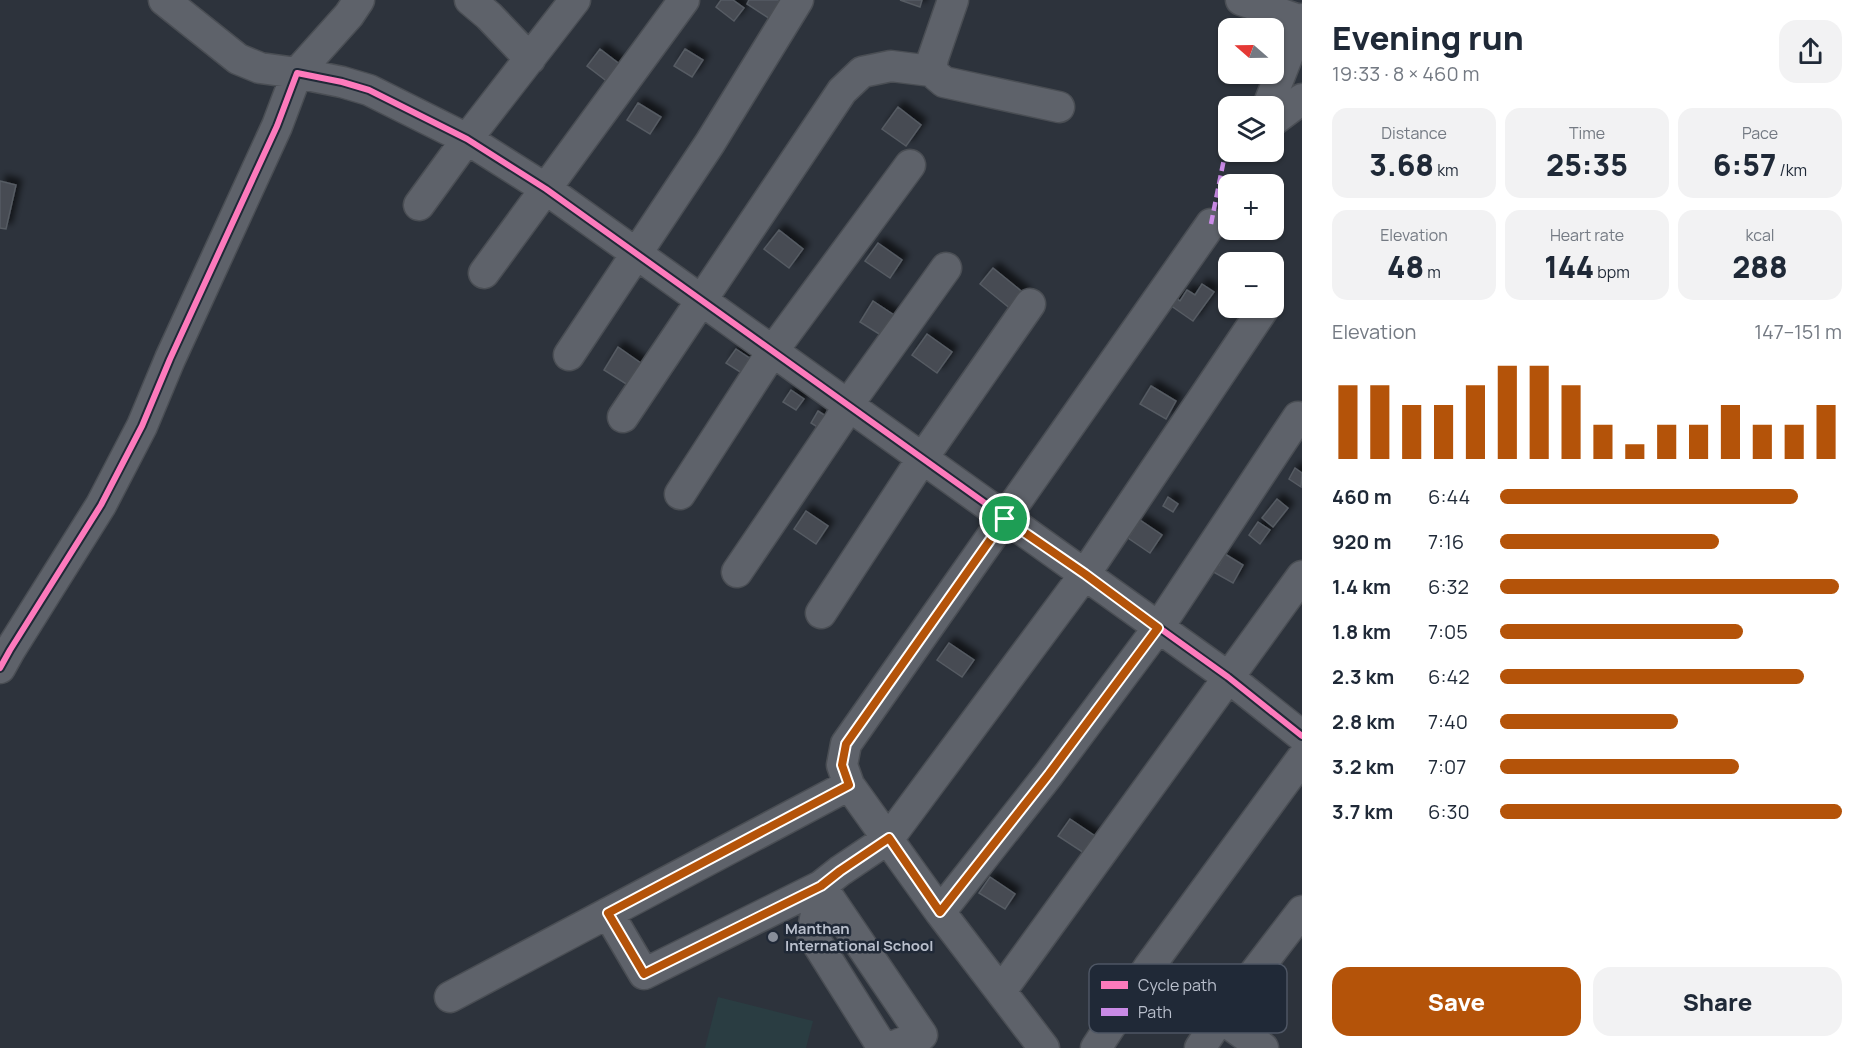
<!DOCTYPE html>
<meta charset="utf-8">
<style>
:root{--surface:#fff;--page:#f2f2f3;--text:#1f2937;--muted:#747a83;--accent:#b45309}
body{margin:0;font-family:Manrope,sans-serif;background:var(--page);color:var(--text);height:100vh;display:flex;flex-direction:column;font-size:22px;white-space:nowrap}
*{box-sizing:border-box;margin:0}
p{font-size:20px;color:var(--muted)}
.icon{flex:none;width:33px;height:33px;fill:none;stroke:currentColor;stroke-width:2;stroke-linecap:round;stroke-linejoin:round}
.map{position:relative;flex:1;overflow:hidden}
.details{display:flex;flex-direction:column;background:var(--surface);width:570px}
.details>*{flex:none}
.needle{width:39px;rotate:290deg}
.controls{position:absolute;left:1218px;top:18px;display:grid;gap:12px}
.controls a{display:grid;place-items:center;width:66px;height:66px;border-radius:12px;background:var(--surface);box-shadow:0 2px 4px #0004;font-size:30px}
.pin{position:absolute;display:grid;place-items:center;width:51px;height:51px;color:#fff;margin:-26px;border:3px solid #fff;border-radius:50%;box-shadow:0 2px 6px #0007}
.round{display:grid;place-items:center;flex:none;width:63px;height:63px;border-radius:18px;background:var(--page)}
.summary{display:flex;align-items:center;justify-content:space-between;height:102px;padding:0 30px}
h1{font-size:33px;font-weight:800;line-height:45px}
.metrics{display:grid;grid-template-columns:repeat(3,1fr);gap:9px;height:102px;padding:6px 30px}
.metrics div{display:grid;align-content:center;border-radius:15px;background:var(--page);text-align:center}
.metrics b{font-size:30px;font-weight:800}
.metrics small{font-size:16px;font-weight:400}
.metrics p{font-size:16px}
.chart{height:168px;padding:12px 30px}
.chart p{display:flex;justify-content:space-between}
.chart svg{width:100%;height:108px;margin-top:6px;stroke:var(--accent);stroke-width:6}
.cta{display:flex;gap:12px;margin-top:auto;padding:12px 30px}
.cta a{flex:1;height:69px;border-radius:18px;background:var(--accent);color:#fff;font-size:24px;font-weight:800;line-height:69px;text-align:center}
.cta a+a{background:var(--page);color:var(--text)}
ul{padding:0 30px;list-style:none;font-size:20px}
li{display:grid;grid-template-columns:96px 72px 1fr;align-items:center;height:45px}
li i{height:15px;border-radius:8px;background:var(--accent)}
main{display:flex;flex:1;min-height:0}
.map>svg:first-child{display:block}
.green{fill:#2a3d42}
.building{fill:#464b52;stroke:#565b63;stroke-width:1.5;filter:url(#shadow)}
.lines{fill:none;stroke-linecap:round;stroke-linejoin:round}
.minor-casing{stroke:#4a4e54;stroke-width:33}
.minor{stroke:#5e626a;stroke-width:30}
.quiet{stroke:#ca8be6;stroke-width:4.5;stroke-dasharray:9 4.5;stroke-linecap:butt}
.cycleway-casing{stroke:#202937;stroke-width:10}
.cycleway{stroke:#fd7abc;stroke-width:6}
.route-casing{stroke:#fff;stroke-width:12}
.route{stroke:#b45309;stroke-width:8}
.poi-dot{fill:#888e9a;stroke:#202937;stroke-width:2}
.labels{text-anchor:middle;dominant-baseline:central;stroke-width:5;stroke-linejoin:round;paint-order:stroke}
.poi-label{font-size:15px;font-weight:bold;fill:#b9bfcc;stroke:#202937;text-anchor:start}
.key{fill:#202937;stroke:#4e5664;stroke-width:1.5}
.key-label{font-size:16px;fill:#b9bfcc}
</style>
<main>
<div class="map">
<svg width="1302" height="1048" viewBox="0 0 1302 1048">
<defs>
<filter id="shadow"><feDropShadow dx="5.5" dy="-5.5" stdDeviation="3" flood-color="#0009"/></filter>
</defs>
<rect width="100%" height="100%" fill="#2d333c"/>
<path class="green" d="M718,997L813,1021L806,1048H705Z"/>
<path class="building" d="M721,0H733L744,8L734,21L716,7Z
M749,0H785L773,21L747,4Z
M900,0H922L920,7Z
M600,49L626,69L613,86L587,66Z
M685,49L703,60L692,77L674,66Z
M638,103L661,117L650,134L627,120Z
M898,107L921,125L906,146L882,129Z
M0,181L16,185L6,229L0,228Z
M779,230L803,249L789,268L764,249Z
M878,243L902,260L890,278L865,261Z
M993,268L1025,294L1012,310L980,284Z
M1202,284L1214,292L1193,321L1170,305L1175,297L1180,301L1187,290L1195,295Z
M873,301L900,319L887,339L860,322Z
M927,334L952,352L937,373L912,355Z
M618,347L645,366L631,387L604,370Z
M736,349L757,363L748,377L726,363Z
M1151,386L1176,401L1166,419L1140,404Z
M791,390L804,399L796,410L783,402Z
M818,411L829,418L822,430L811,423Z
M1295,468L1302,473L1301,487L1289,479Z
M1168,497L1178,504L1173,512L1163,506Z
M1277,499L1288,508L1273,527L1262,518Z
M806,511L828,526L816,544L794,529Z
M1140,520L1162,535L1150,553L1128,538Z
M1258,522L1270,530L1260,544L1249,535Z
M1225,554L1243,565L1233,583L1208,569L1212,561L1219,565Z
M949,643L974,660L962,677L937,660Z
M1070,819L1098,838L1087,855L1058,836Z
M990,877L1015,894L1005,909L979,893Z"/>
<g class="lines">
<g class="minor-casing">
<path id="minor" d="M164,0L238,59L260,68L297,73L349,15L359,0
M470,0L489,16L530,59
M1241,0L1302,21
M931,71L933,58L953,0
M1268,106L1302,19
M1274,120L1302,99
M419,205L467,139L575,0
M484,273L684,0
M569,355L710,143L798,0
M623,417L842,91L862,72L891,66L931,71L944,82L1059,107
M680,494L772,352L910,165
M737,572L840,420L847,406L946,268
M821,613L922,459L1030,304
M0,668L10,650L101,505L142,426L170,359L277,126L297,73L342,82L369,90L467,139L546,189L1228,677L1302,736
M849,785L842,765L846,744L1211,224
M821,886L922,1035L889,1048
M821,886L812,935L883,1048
M940,912L1049,774L1158,628L1298,417
M608,913L644,974L821,886L840,871L889,838L1085,574L1264,308
M1149,967L1263,1048
M1001,991L1302,576
M450,997L849,785L940,912L1044,1048
M1096,1048L1149,967L1302,758
M1200,1048L1220,1018L1302,911"/>
</g>
<use href="#minor" class="minor"/>
<path class="quiet" d="M1211,224L1226,149L1228,147"/>
<g class="cycleway-casing">
<path id="cycleway" d="M0,668L10,650L101,505L142,426L170,359L277,126L297,73L342,82L369,90L467,139L546,189L1228,677L1302,736"/>
</g>
<use href="#cycleway" class="cycleway"/>
</g>
<g class="lines">
<g class="route-casing">
<path id="route" d="M1005,519L1085,574L1158,628L1049,774L940,912L889,838L840,871L821,886L644,974L608,913L849,785L842,765L846,744Z"/>
</g>
<use href="#route" class="route"/>
</g>
<circle class="poi-dot" cx="773" cy="937" r="6"/>
<g class="labels">
<g class="poi-label">
<text x="785" y="928">Manthan<tspan x="785" dy="17">International School</tspan></text>
</g>
</g>
<rect x="1089" y="964" width="198" height="69" rx="9" class="key"/>
<rect x="1101" y="981" width="27" height="8" fill="#fd7abc"/>
<rect x="1101" y="1008" width="27" height="8" fill="#ca8be6"/>
<g class="key-label">
<text x="1138" y="991">Cycle path</text>
<text x="1138" y="1018">Path</text>
</g>
</svg>
<div class="controls">
<a><svg class="needle" viewBox="-14 -14 28 28"><path d="M0-13l5 13h-10z" fill="#e53935"/><path d="M0 13l5-13h-10z" fill="#747a83"/></svg></a>
<a><svg class="icon" aria-label="layers" viewBox="0 0 24 24"><path d="M12 4l9 5-9 5-9-5zM3 14l9 5 9-5"/></svg></a>
<a>+</a>
<a>−</a>
</div>
<div class="pin" style="left:1005px;top:519px;background:#1e9e55"><svg class="icon" aria-label="arrive" viewBox="0 0 24 24"><path d="M6 21V4h12l-3 4 3 4H6"/></svg></div>
</div>
<section class="details">
<div class="summary"><div><h1>Evening run</h1><p>19:33 · 8 × 460 m</p></div><a class="round"><svg class="icon" aria-label="share" viewBox="0 0 24 24"><path d="M12 15V3M7 8l5-5 5 5M5 13v7h14v-7"/></svg></a></div>
<div class="metrics">
<div><p>Distance</p><b>3.68<small> km</small></b></div>
<div><p>Time</p><b>25:35</b></div>
<div><p>Pace</p><b>6:57<small> /km</small></b></div>
</div>
<div class="metrics">
<div><p>Elevation</p><b>48<small> m</small></b></div>
<div><p>Heart rate</p><b>144<small> bpm</small></b></div>
<div><p>kcal</p><b>288</b></div>
</div>
<div class="chart"><p><span>Elevation</span>147–151 m</p>
<svg viewBox="0 0 160 44" preserveAspectRatio="none"><path d="M5 44V14M15 44V14M25 44V22M35 44V22M45 44V14M55 44V6M65 44V6M75 44V14M85 44V30M95 44V38M105 44V30M115 44V30M125 44V22M135 44V30M145 44V30M155 44V22"/></svg>
</div>
<ul>
<li><b>460 m</b>6:44<i style="width:87%"></i></li>
<li><b>920 m</b>7:16<i style="width:64%"></i></li>
<li><b>1.4 km</b>6:32<i style="width:99%"></i></li>
<li><b>1.8 km</b>7:05<i style="width:71%"></i></li>
<li><b>2.3 km</b>6:42<i style="width:89%"></i></li>
<li><b>2.8 km</b>7:40<i style="width:52%"></i></li>
<li><b>3.2 km</b>7:07<i style="width:70%"></i></li>
<li><b>3.7 km</b>6:30<i style="width:100%"></i></li>
</ul>
<div class="cta"><a>Save</a><a>Share</a></div>
</section>
</main>
